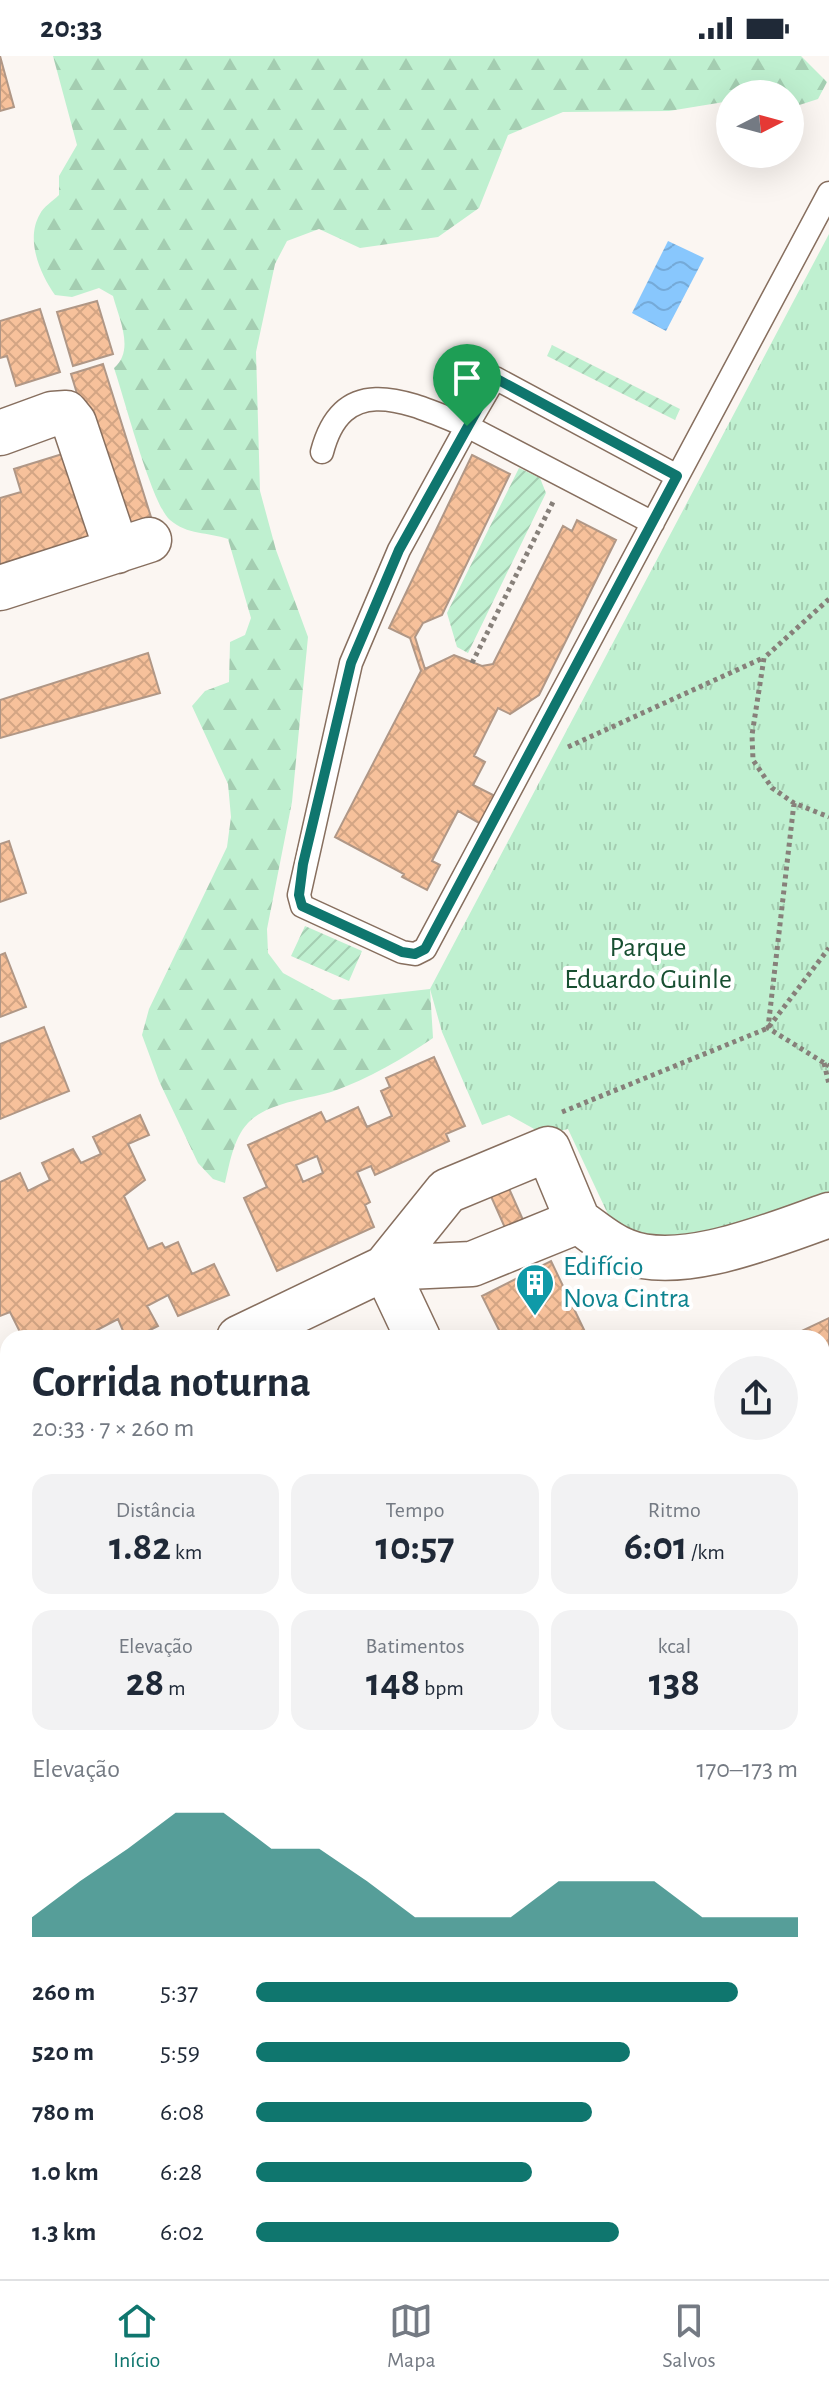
<!DOCTYPE html>
<html lang="pt">
<meta charset="utf-8">
<style>
:root{--surface:#fff;--page:#f2f2f3;--text:#1f2937;--muted:#747a83;--line:#e0e1e3;--accent:#0f766e}
body{margin:0;font-family:"Alegreya Sans",sans-serif;background:var(--page);color:var(--text);height:100vh;display:flex;flex-direction:column;font-size:30px;white-space:nowrap}
*{box-sizing:border-box;margin:0}
p{font-size:26px;color:var(--muted)}
.icon{flex:none;width:44px;height:44px;fill:none;stroke:currentColor;stroke-width:2;stroke-linecap:round;stroke-linejoin:round}
.map{position:relative;flex:1;overflow:hidden}
.panel{position:absolute;left:0px;top:1274px;width:830px;height:950px;display:flex;flex-direction:column;background:var(--surface);border-radius:24px 24px 0 0;box-shadow:0 8px 32px #0002}
.panel>*{flex:none}
.needle{width:52px;rotate:84deg}
.controls{position:absolute;left:716px;top:24px;display:grid;gap:16px}
.controls a{display:grid;place-items:center;width:88px;height:88px;border-radius:50%;background:var(--surface);box-shadow:0 8px 32px #0002;font-size:40px}
.pin{position:absolute;display:grid;place-items:center;width:68px;height:68px;color:#fff;margin:-82px -34px;border-radius:50% 50% 50% 0;rotate:-45deg;box-shadow:0 0 8px #0007}
.pin .icon{rotate:45deg}
.round{display:grid;place-items:center;flex:none;width:84px;height:84px;border-radius:42px;background:var(--page)}
.summary{display:flex;align-items:center;justify-content:space-between;height:136px;padding:0 32px}
h1{font-size:44px;font-weight:600;line-height:60px}
.figures{display:grid;grid-template-columns:repeat(3,1fr);gap:12px;height:136px;padding:8px 32px}
.figures div{display:grid;align-content:center;border-radius:20px;background:var(--page);text-align:center}
.figures b{font-size:40px;font-weight:600}
.figures small{font-size:22px;font-weight:400}
.figures p{font-size:22px}
.chart{height:224px;padding:16px 32px}
.chart p{display:flex;justify-content:space-between}
.chart svg{width:100%;height:144px;margin-top:8px;fill:var(--accent);opacity:.7}
ul{padding:0 32px;list-style:none;font-size:26px}
li{display:grid;grid-template-columns:128px 96px 1fr;align-items:center;height:60px}
li i{height:20px;border-radius:10px;background:var(--accent)}
.status{display:flex;justify-content:space-between;align-items:center;height:56px;padding:0 40px;background:var(--surface);direction:ltr}
.status svg{height:22px;fill:currentColor}
.tab-bar{display:flex;justify-content:space-around;align-items:center;height:112px;border-top:2px solid var(--line);background:var(--surface);font-size:22px;color:var(--muted)}
.tab-bar a{display:grid;justify-items:center;gap:4px}
.tab-bar .current{color:var(--accent)}
.map>svg:first-child{display:block}
.forest{fill:url(#forest-firs)}
.park{fill:url(#park-tufts)}
.garden{fill:url(#garden-furrows)}
.water{fill:url(#water-waves)}
.building{fill:url(#building-cross-hatch);stroke:#b09786;stroke-width:2;fill-rule:evenodd}
.lines{fill:none;stroke-linecap:round;stroke-linejoin:round}
.lane-casing{stroke:#876f5f;stroke-width:25}
.street-casing{stroke:#876f5f;stroke-width:47}
.secondary-casing{stroke:#876f5f;stroke-width:47}
.path{stroke:#87807a;stroke-width:5;stroke-dasharray:4 4;stroke-linecap:butt}
.lane{stroke:#fff;stroke-width:22}
.street{stroke:#fff;stroke-width:44}
.secondary{stroke:#fff;stroke-width:44}
.route-casing{stroke:#fff;stroke-width:16}
.route{stroke:#0f766e;stroke-width:10}
.labels{text-anchor:middle;dominant-baseline:central;stroke-width:8;stroke-linejoin:round;paint-order:stroke}
.park-label{font-size:28px;fill:#174f31;stroke:#fff}
.culture-label{font-size:28px;fill:#0d838f;stroke:#fff;text-anchor:start}
</style>
<div class="status"><b>20:33</b><svg viewBox="0 0 49 12"><path d="M0 12V9h3v3zM5 12V6h3v6zM10 12V3h3v9zM15 12V0h3v12zM26 1h20v11H26zM47 4h2v5h-2z"/></svg></div>
<div class="map">
<svg width="829" height="2223" viewBox="0 0 829 2223">
<defs>
<pattern id="forest-firs" width="22" height="20" patternUnits="userSpaceOnUse" patternTransform="scale(2)"><rect width="22" height="20" fill="#bff0d0"/><path d="M5 1l3.5 6h-7zM16 11l3.5 6h-7z" fill="#a4cdb1"/></pattern>
<pattern id="park-tufts" width="24" height="20" patternUnits="userSpaceOnUse" patternTransform="scale(2)"><rect width="24" height="20" fill="#bff0d0"/><path d="M3 7l-1-3M5 7V3M7 7l1-3M15 17l-1-3M17 17v-4M19 17l1-3" fill="none" stroke="#a4cdb1"/></pattern>
<pattern id="garden-furrows" width="10" height="10" patternUnits="userSpaceOnUse" patternTransform="scale(2)"><rect width="10" height="10" fill="#bff0d0"/><path d="M-1 1l2-2M0 10L10 0M9 11l2-2" fill="none" stroke="#a4cdb1"/></pattern>
<pattern id="water-waves" width="16" height="10" patternUnits="userSpaceOnUse" patternTransform="scale(2)"><rect width="16" height="10" fill="#88c7fd"/><path d="M0 5q4-4 8 0t8 0" fill="none" stroke="#75aad8"/></pattern>
<pattern id="building-cross-hatch" width="8" height="8" patternUnits="userSpaceOnUse" patternTransform="scale(2)"><rect width="8" height="8" fill="#f7c19b"/><path d="M0 0l8 8M0 8l8-8" fill="none" stroke="#d3a584"/></pattern>
</defs>
<rect width="100%" height="100%" fill="#fbf6f2"/>
<path class="forest" d="M53,0H801L827,26L818,43L790,52V38H730V45L669,55L563,56L508,79L479,152L438,181L360,192L319,173L287,185L275,208L256,296L260,435L276,494L308,581L292,746L267,873L268,897L283,917L333,944L430,933L433,982C404,1002 368,1023 334,1035C309,1043 271,1046 251,1064C234,1079 230,1106 225,1127L213,1123L198,1107L159,1025L142,979L149,953L227,791L231,761L228,728L192,650L205,635L229,626L230,586L245,579L251,562L228,483C208,476 187,479 170,464C152,449 124,341 114,312C135,294 119,263 113,240L99,232L72,241L55,239C40,218 25,183 40,158C43,151 53,145 59,139V120L77,89Z"/>
<path class="park" d="M829,178V1136L764,1163L662,1187L613,1169L568,1073L545,1079L509,1059L482,1069L442,976L430,933Z"/>
<path class="garden" d="M552,289L680,353L675,364L547,300Z
M519,412L540,422L546,437L468,597L457,591L447,557Z
M305,870L362,895L349,925L291,900Z"/>
<path class="water" d="M668,185L704,202L666,275L632,257Z"/>
<path class="building" d="M0,0L14,51L0,55Z
M97,245L113,298L73,310L57,256Z
M40,253L60,316L16,330L7,300L0,302V265Z
M103,308L151,461L118,471L71,318Z
M72,395L101,488L0,519V442L21,436L14,413Z
M472,399L510,418L442,559L423,567L415,581L425,613L454,599L482,610L493,608L563,470L572,475L577,464L616,484L539,639L510,658L498,652L474,700L485,706L473,729L495,740L481,768L458,755L432,805L440,809L427,834L402,821L404,818L335,781L421,615L410,582L389,572Z
M148,597L160,637L0,682V644Z
M9,785L26,837L0,846V788Z
M5,897L26,951L0,961V899Z
M44,971L69,1035L0,1063V988Z
M434,1001L465,1070L446,1078L449,1085L375,1119L371,1110L357,1116L370,1146L365,1149L374,1171L277,1215L244,1142L267,1131L248,1089L321,1056L326,1066L358,1051L367,1071L392,1060L381,1035L390,1031L386,1022ZM317,1100L323,1117L303,1126L296,1109Z
M140,1059L149,1079L128,1088L145,1124L124,1140L148,1193L162,1187L165,1192L178,1186L192,1218L214,1208L229,1239L178,1260L168,1239L147,1250L158,1270L134,1282H126L118,1263L97,1274L101,1282H23L10,1256L0,1260V1126L20,1117L28,1135L50,1124L42,1107L73,1093L81,1107L101,1098L93,1081Z
M503,1119L528,1175L510,1183L485,1127Z
M551,1205L588,1282H503L482,1240Z
M829,1262V1352L822,1355V1282H787Z
M829,1429V1480L822,1470V1434Z
M8,1550V1570L0,1574V1554Z
M822,1555L829,1568V1640L822,1644Z
M8,1570V1655L0,1659V1574Z
M829,1640V1684L822,1688V1644Z
M829,1701V1758L822,1763V1706Z
M8,1727V1794L0,1776V1731Z
M829,1758V1842L822,1845V1763Z
M8,1825V1862L0,1842V1828Z
M829,1842V1932L822,1936V1845Z
M0,1856L8,1872L0,1880Z
M829,1936V1982L822,1985V1939Z
M8,2033V2215L0,2218V2037Z
M484,2216H586L568,2223H488Z
M586,2216H677L680,2223H568Z
M696,2216H813L816,2223H682Z"/>
<g class="lines">
<g class="lane-casing">
<path id="lane" d="M322,396C344,312 412,348 467,370L399,494L351,607L299,839L302,850L402,896L415,898L425,893L829,137
M653,467L467,370L495,322L677,420
M0,1398L8,1394
M0,2020L8,2017"/>
</g>
<g class="street-casing">
<path id="street" d="M0,377L52,358L66,357L74,367L117,495
M0,532L149,484
M578,1165C593,1175 608,1189 625,1195C681,1218 774,1178 829,1159
M385,1212L418,1282
M239,1282L385,1212L472,1208L578,1165L548,1093L447,1135L385,1212
M0,1682L8,1678
M822,2036L829,2033
M822,2135L829,2150"/>
</g>
<g class="secondary-casing">
<path id="secondary" d="M0,1334L8,1351
M427,2216L430,2223"/>
</g>
<path class="path" d="M829,543L764,602L752,679L753,704L772,732L794,747L829,761
M472,607L553,446
M568,691L763,602
M794,747L768,972L829,1010
M824,1007L829,1028
M562,1056L768,972L829,892
M0,1884L8,1880"/>
<use href="#lane" class="lane"/>
<use href="#street" class="street"/>
<use href="#secondary" class="secondary"/>
</g>
<g class="lines">
<g class="route-casing">
<path id="route" d="M495,322L677,420L425,893L415,898L402,896L302,850L299,839L303,808L351,607L399,494Z"/>
</g>
<use href="#route" class="route"/>
</g>
<defs>
<g id="building-pin" transform="scale(2)"><path d="M0 17L-7.5 6A9.5 9.5 0 1 1 7.5 6Z" fill="#0f9aa8" stroke="#fff"/><path d="M-4-6H4V6H1V3H-1V6H-4ZM-2.5-4.3h1.7v1.8h-1.7ZM.8-4.3h1.7v1.8H.8ZM-2.5-1h1.7V.8h-1.7ZM.8-1h1.7V.8H.8Z" fill="#fff"/></g>
</defs>
<g fill-rule="evenodd">
<use href="#building-pin" x="535" y="1227"/>
</g>
<g class="labels">
<g class="park-label">
<text x="648" y="892">Parque<tspan x="648" dy="32">Eduardo Guinle</tspan></text>
</g>
<g class="culture-label">
<text x="563" y="1211">Edifício<tspan x="563" dy="32">Nova Cintra</tspan></text>
</g>
</g>
</svg>
<div class="controls">
<a><svg class="needle" viewBox="-14 -14 28 28"><path d="M0-13l5 13h-10z" fill="#e53935"/><path d="M0 13l5-13h-10z" fill="#747a83"/></svg></a>
</div>
<div class="pin" style="left:467px;top:370px;background:#1e9e55"><svg class="icon" aria-label="arrive" viewBox="0 0 24 24"><path d="M6 21V4h12l-3 4 3 4H6"/></svg></div>
<section class="panel">
<div class="summary"><div><h1>Corrida noturna</h1><p>20:33 · 7 × 260 m</p></div><a class="round"><svg class="icon" aria-label="share" viewBox="0 0 24 24"><path d="M12 15V3M7 8l5-5 5 5M5 13v7h14v-7"/></svg></a></div>
<div class="figures">
<div><p>Distância</p><b>1.82<small> km</small></b></div>
<div><p>Tempo</p><b>10:57</b></div>
<div><p>Ritmo</p><b>6:01<small> /km</small></b></div>
</div>
<div class="figures">
<div><p>Elevação</p><b>28<small> m</small></b></div>
<div><p>Batimentos</p><b>148<small> bpm</small></b></div>
<div><p>kcal</p><b>138</b></div>
</div>
<div class="chart"><p><span>Elevação</span>170–173 m</p>
<svg viewBox="0 0 160 44" preserveAspectRatio="none"><path d="M0 44V38L10 27L20 17L30 6L40 6L50 17L60 17L70 27L80 38L90 38L100 38L110 27L120 27L130 27L140 38L150 38L160 38V44z"/></svg>
</div>
<ul>
<li><b>260 m</b>5:37<i style="width:89%"></i></li>
<li><b>520 m</b>5:59<i style="width:69%"></i></li>
<li><b>780 m</b>6:08<i style="width:62%"></i></li>
<li><b>1.0 km</b>6:28<i style="width:51%"></i></li>
<li><b>1.3 km</b>6:02<i style="width:67%"></i></li>
</ul>
</section>
</div>
<nav class="tab-bar">
<a class="current"><svg class="icon" aria-label="home" viewBox="0 0 24 24"><path d="M3 11l9-7 9 7M6 9v11h12V9"/></svg>Início</a>
<a><svg class="icon" aria-label="map" viewBox="0 0 24 24"><path d="M3 6l6-2 6 2 6-2v14l-6 2-6-2-6 2zM9 4v14M15 6v14"/></svg>Mapa</a>
<a><svg class="icon" aria-label="saved" viewBox="0 0 24 24"><path d="M7 4h10v16l-5-4-5 4z"/></svg>Salvos</a>
</nav>
